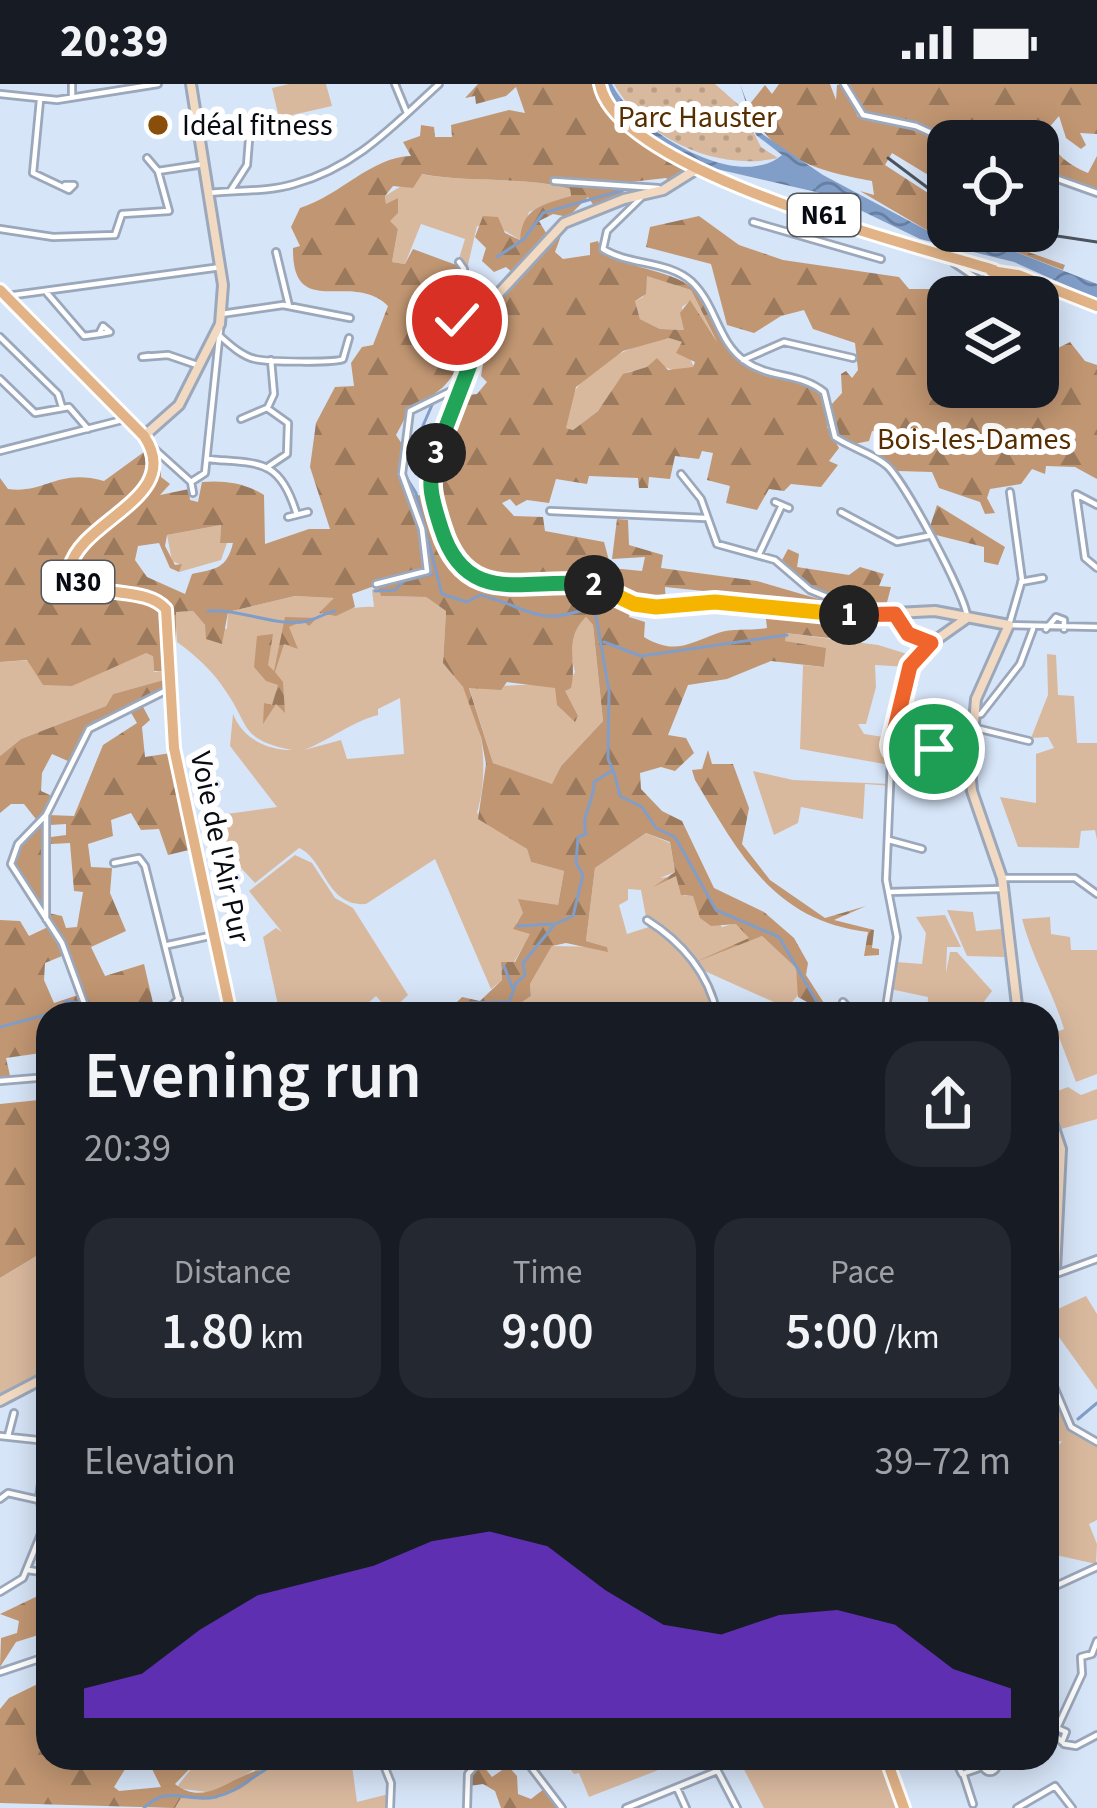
<!DOCTYPE html>
<meta charset="utf-8">
<style>
:root{--surface:#171b24;--page:#242831;--text:#f1f3f6;--muted:#9ea1a6;--accent:#7c3aed}
body{margin:0;font-family:"Source Sans 3",sans-serif;background:var(--page);color:var(--text);height:100vh;display:flex;flex-direction:column;font-size:45px;white-space:nowrap}
*{box-sizing:border-box;margin:0}
p{font-size:39px;color:var(--muted)}
.icon{flex:none;width:66px;height:66px;fill:none;stroke:currentColor;stroke-width:2;stroke-linecap:round;stroke-linejoin:round}
.map{position:relative;flex:1;overflow:hidden}
.sheet{position:absolute;left:36px;top:918px;width:1023px;height:768px;display:flex;flex-direction:column;background:var(--surface);border-radius:36px;box-shadow:0 6px 30px #0003}
.sheet>*{flex:none}
.tools{position:absolute;left:927px;top:36px;display:grid;gap:24px}
.tools a{display:grid;place-items:center;width:132px;height:132px;border-radius:24px;background:var(--surface);box-shadow:0 6px 30px #0003;font-size:60px}
.pin{position:absolute;display:grid;place-items:center;width:102px;height:102px;color:#fff;margin:-51px;border:6px solid #fff;border-radius:50%;box-shadow:0 3px 12px #0007}
.km{position:absolute;width:60px;height:60px;margin:-30px;border-radius:50%;background:#222;color:#fff;font-size:33px;line-height:60px;text-align:center}
.round{display:grid;place-items:center;flex:none;width:126px;height:126px;border-radius:36px;background:var(--page)}
.head{display:flex;align-items:center;justify-content:space-between;height:204px;padding:0 48px}
h1{font-size:66px;font-weight:600;line-height:90px}
.metrics{display:grid;grid-template-columns:repeat(3,1fr);gap:18px;height:204px;padding:12px 48px}
.metrics div{display:grid;align-content:center;border-radius:30px;background:var(--page);text-align:center}
.metrics b{font-size:51px;font-weight:600}
.metrics small{font-size:33px;font-weight:400}
.metrics p{font-size:33px}
.chart{height:336px;padding:24px 48px}
.chart p{display:flex;justify-content:space-between}
.chart svg{width:100%;height:216px;margin-top:12px;fill:var(--accent);opacity:.7}
.status{display:flex;justify-content:space-between;align-items:center;height:84px;padding:0 60px;background:var(--surface);direction:ltr}
.status svg{height:33px;fill:currentColor}
.map>svg:first-child{display:block}
.green{fill:#d9b99e;fill-rule:evenodd}
.forest{fill:url(#forest-firs);fill-rule:evenodd}
.park{fill:url(#park-dots)}
.water{fill:url(#water-waves)}
.lines{fill:none;stroke-linecap:round;stroke-linejoin:round}
.stream{stroke:#819ec9;stroke-width:3}
.street-casing{stroke:#9ba7ba;stroke-width:10}
.secondary-casing{stroke:#9ba7ba;stroke-width:14}
.primary-casing{stroke:#fff;stroke-width:16}
.street{stroke:#fff;stroke-width:4.5}
.secondary{stroke:#f1d9c2;stroke-width:8}
.primary{stroke:#e2b386;stroke-width:10}
.rail{stroke:#4c545e;stroke-width:3}
.split-1-casing{stroke:#fff;stroke-width:24}
.split-2-casing{stroke:#fff;stroke-width:24}
.split-3-casing{stroke:#fff;stroke-width:24}
.split-4-casing{stroke:#fff;stroke-width:24}
.split-1{stroke:#f0652b;stroke-width:15}
.split-2{stroke:#f5b400;stroke-width:15}
.split-3{stroke:#22a559;stroke-width:15}
.split-4{stroke:#22a559;stroke-width:15}
.poi-dot{fill:#894e0a;stroke:#fff;stroke-width:4.5}
.labels{text-anchor:middle;dominant-baseline:central;stroke-width:12;stroke-linejoin:round;paint-order:stroke}
.shield{fill:#fff;stroke:#525559;stroke-width:3}
.shield-label{font-size:27px;font-weight:bold;fill:#080c12}
.park-label{font-size:30px;fill:#572e00;stroke:#fff}
.poi-label{font-size:30px;fill:#080c12;stroke:#fff;text-anchor:start}
.street-label{font-size:30px;fill:#080c12;stroke:#fff}
</style>
<div class="status"><b>20:39</b><svg viewBox="0 0 49 12"><path d="M0 12V9h3v3zM5 12V6h3v6zM10 12V3h3v9zM15 12V0h3v12zM26 1h20v11H26zM47 4h2v5h-2z"/></svg></div>
<div class="map">
<svg width="1097" height="1724" viewBox="0 0 1097 1724">
<defs>
<pattern id="forest-firs" width="22" height="20" patternUnits="userSpaceOnUse" patternTransform="scale(3)"><rect width="22" height="20" fill="#c19672"/><path d="M5 1l3.5 6h-7zM16 11l3.5 6h-7z" fill="#9b795c"/></pattern>
<pattern id="park-dots" width="8" height="8" patternUnits="userSpaceOnUse" patternTransform="scale(3)"><rect width="8" height="8" fill="#d9b99e"/><path d="M2 2h.1M6 6h.1" fill="none" stroke="#b99e87" stroke-width="1.8" stroke-linecap="round"/></pattern>
<pattern id="water-waves" width="16" height="10" patternUnits="userSpaceOnUse" patternTransform="scale(3)"><rect width="16" height="10" fill="#819ec9"/><path d="M0 5q4-4 8 0t8 0" fill="none" stroke="#687fa2"/></pattern>
</defs>
<rect width="100%" height="100%" fill="#d7e5f8"/>
<path class="green" d="M289,0H326L332,22L279,34L272,4Z
M421,90C468,99 529,92 570,105L571,112L529,128L520,156L502,145L477,142L467,185L457,181L465,155L421,140L405,180L392,178L398,145L389,137L385,112Z
M646,191L691,206L717,259L690,217L682,223L685,246L660,245L640,235L635,217L643,213Z
M669,254L682,258L694,283L679,288L658,281L628,288L598,327L573,346L566,344C562,291 623,262 669,254Z
M221,441L220,458L227,459L221,476L179,488L181,481L172,477L167,451Z
M378,503L381,512L426,513L446,527L443,579C483,614 491,681 477,729L527,765L531,778L564,787L558,821L524,829L516,839L531,850L514,878L501,879L502,896L491,905L435,775L366,820C326,823 325,775 299,764L255,799L229,771L219,731L277,723L230,662L233,630C243,655 267,666 292,666C239,655 251,643 225,606C213,587 195,571 177,558L175,528L193,527L205,541L227,545L228,528L295,512L335,514L320,531C336,527 359,522 374,523L372,506ZM400,614L404,670L347,675L341,656L304,666C332,655 349,639 378,631V625Z
M586,533L593,541L603,637L561,682L552,701L493,679L469,603L545,600L555,604L575,637L564,607L575,588C569,566 568,551 586,533Z
M786,549L878,561L914,572L908,583L875,581L876,603L866,640H858L864,650L890,654V681L800,665L803,581L824,583L825,565L784,557Z
M146,569L153,571L154,588L168,586L165,596L113,610L106,622L21,655L0,672V578Z
M1047,570L1056,571L1058,611L1074,612L1077,659H1097V756L1095,746L1081,747L1079,764L1018,763L1000,713L1036,719V670L1054,664L1048,653L1031,654L1048,611Z
M753,687L793,696L891,700V702L865,700L863,735L801,723L798,739L774,751Z
M646,749L670,759L675,788L660,794L676,792L684,812H693L722,843L736,839L750,854L762,852L796,884L799,910L787,924L698,884L646,833L641,806L628,805V816L619,821L627,850L652,842C685,863 706,892 715,930H513L512,924L531,912L530,900L552,862L607,863L586,857L595,784Z
M295,771L312,779L335,814L353,824L408,911L390,928L376,912L356,930H280L263,853L276,844L282,848L249,807Z
M947,826L973,828L976,847L1002,845L1004,873L967,872Z
M945,831L961,863H947L946,889L950,868H957L992,907L983,919L994,930H927L928,913L890,905L896,878L922,880L926,849L916,833Z
M1050,833L1051,850L1070,853L1071,866H1097V990L1076,998L1057,948L1064,945C1053,908 1033,876 1022,835Z
M1068,1003L1081,1011L1097,1005V1035L1061,1045L1047,1011Z
M48,1165V1290L0,1315V1194Z
M1086,1212L1097,1230V1306L1056,1249L1047,1253V1230Z
M1047,1289L1071,1348L1097,1360V1436L1089,1440L1097,1460L1096,1480L1047,1469V1376L1062,1357L1047,1360Z
M200,1674H351L357,1718L389,1710V1724H175L181,1714H219L253,1696L255,1685L214,1709L176,1704Z
M562,1674H683L684,1676L589,1713L579,1689L574,1690Z
M738,1674H880L897,1724H764Z"/>
<path class="forest" d="M478,0H595C604,41 652,68 687,87L672,99L666,94L622,99L624,111L594,122L588,113L568,133L553,130L539,137L549,154L562,149L555,168L563,175L590,171V159L598,157C606,184 671,183 695,206C723,231 718,268 754,287C781,302 810,288 827,321V343L839,364L829,377L838,381L821,403L791,400L784,407L769,405L757,426L726,419L730,402L707,396L713,369L702,367L699,375L675,372L670,395L649,393L648,404H639L638,394L589,392L587,400L556,395L549,419L527,416L516,422L510,415L502,419L514,432L543,433L545,447L604,458L611,484L642,487L645,473L612,475L617,435L628,436L629,461L663,471L661,484L757,497L822,516L827,543L854,545V557L786,549L785,557L826,564L824,583L771,577L727,595L688,601L668,651L686,654L694,669L675,687L661,683L640,689L641,705L662,727L682,737L714,804L764,828L794,854L808,879L806,891L831,930H809L807,918L798,913L796,884L762,852L693,879L749,854L736,840L711,842L700,834L693,812L681,811L676,792L653,803L675,788L670,758L646,749L595,784L586,857L607,863L608,868L566,859L552,862L530,900L531,912L513,924V930H493L491,922L474,926L457,918L462,913L480,917L502,896L501,878H515L530,850L513,845L523,829L518,815L558,821L564,787L531,778L527,765L478,735L486,680L481,653L463,603L443,579L446,527L426,513L381,512L377,501L352,510L355,523L336,532L319,529L334,514L295,512L228,528L222,560L206,555L205,541L193,527L176,528V659L193,765L168,771L159,745L141,746L131,729L111,736L113,752L88,760L91,783L112,784L110,809L126,847L91,863L105,892L144,880L153,919L138,930H116L112,922L89,930L67,870L45,879L44,896L54,919L78,911L83,924L48,930V968L6,974L11,996L0,995V836L20,837L29,852L48,843L59,856L12,778L19,761L39,739L24,720H11L0,729V672L21,655L106,622L113,610L164,596L167,587H154L153,572L146,569L72,602L43,601L27,576L0,578V394L8,405C46,410 57,384 104,397L148,365L151,383H157L161,372V393L170,400L160,411L189,405L190,416L198,418L202,398C224,396 245,399 264,411L265,460L309,445H330L310,383L316,339L335,303L354,302L351,279L362,263L373,261L388,222C352,186 292,238 293,164L300,162L291,143L300,124C341,111 371,73 411,72L403,58L420,52L421,41L434,43L435,53H452L451,41L509,26L525,29L516,3L506,12L476,20L475,12L465,14ZM422,90C468,99 530,92 570,105L571,112C543,121 522,123 520,156L505,149L498,133L483,132L475,153L486,164L482,177L494,188L506,183L513,189L492,219L470,208L467,185L413,165L405,180L392,178L398,145L390,137L398,129V114L386,120L385,112L393,102L413,104ZM647,192L691,206L717,258L690,216L680,229L684,246L660,245L640,235L635,217L646,210ZM469,224L486,230L475,273L484,275L481,292L487,298L477,310L460,312L430,393L432,408L408,414L400,392L404,363L396,351L412,321C436,311 453,301 460,272L450,265L453,242L462,243ZM669,254L682,258L676,269L695,278L693,283L668,286L657,274L647,283L623,290L598,327L573,346L566,344L576,303L623,267ZM221,441L220,459H233C227,485 215,485 192,490L185,510L147,493L135,476L138,462L159,459L170,484L179,488L182,480L175,481L165,462L167,451ZM665,503L752,512L755,527L766,535L767,544C752,547 732,544 718,549C688,560 674,571 644,553L645,538L629,533L631,519L666,521ZM586,533L593,541L603,637L561,682L552,700L493,679L469,604L501,606L507,598L555,604L557,621L575,638L578,632L565,607L571,604C578,576 562,557 586,533ZM163,609L168,611L171,669L145,673L142,643L150,636L141,619ZM127,622L137,639L103,661L74,732L49,731L50,741L66,740V751L51,753V760L70,759L74,807L83,808L77,843L66,844L62,832L48,829L44,730L54,713L41,707L42,689L52,670L70,678L92,638Z
M779,0H830L836,16L837,1L843,0L858,33L910,42L948,58V103L892,69L885,81L948,122L942,138L948,147H969L1065,181L1063,186L983,155L930,148L860,107L874,111L872,97C821,88 768,74 749,21L765,1L772,10Z
M847,0H1097V50L1080,49L1086,61L1081,65L1066,54L1059,32L1046,47C1053,68 1066,80 1088,89L1097,72V107L1038,86V57H954L921,42L862,28Z
M699,132L739,161L783,176L899,193L909,205H941L936,229L942,235L948,223V303H1038V233L1047,235L1048,255L1058,264L1070,258L1085,277L1097,281V395L1075,383L1046,382L1045,390L1032,385L1021,400L990,405L987,414L995,429L985,430L980,418L939,404L932,388L898,387L878,373L887,349L872,347L869,357L854,360L838,353L831,321L842,309L841,290L846,287L852,294L858,286L855,259L813,245L804,226L781,232L754,249L727,241L711,180L646,163L650,143Z
M937,421L1005,463L998,481L984,478V463L928,449Z
M788,465L799,470L797,483L849,491L860,483L884,490L879,502L891,503L885,526L809,503L781,478Z
M285,533L317,534L309,542L303,537L289,543L298,565L284,560L275,588L283,598L285,629L276,620L263,640L264,619L272,621L278,601L266,597L254,583L257,552L273,550L268,581L274,587Z
M708,666L712,680H733L749,724L742,760L770,796L825,834L866,822L834,836L874,846L872,864L879,865V871L864,872L868,848C774,837 740,771 695,696L692,686L702,685Z
M48,1015V1165L0,1194V1020Z
M44,1509L48,1548L16,1558L0,1583L1,1554L17,1549L19,1537L0,1530Z
M48,1595V1674H132L114,1703L119,1707L161,1703L152,1685L157,1682H187L168,1674H200L175,1700C205,1724 231,1692 260,1686C244,1712 210,1716 181,1714L175,1724L0,1719V1625L9,1614Z
M481,1679L492,1693L508,1682L517,1692L518,1710L531,1715L544,1705L558,1724H501L495,1707L483,1700L470,1702L471,1688Z"/>
<path class="park" d="M614,0H715L740,22L761,63L778,74C717,88 645,55 614,0Z"/>
<path class="water" d="M603,0H612C633,44 737,110 782,71L756,51L740,0L758,47L823,91L930,148L983,155L1097,200V215L1014,178L920,155L829,111L682,77L620,32Z"/>
<g class="lines">
<path class="stream" d="M497,173L524,155L543,129L630,104
M404,385L432,321
M406,393L416,409L442,510L467,518L480,511C527,522 536,544 588,524L596,532L609,607L608,675L613,686L594,698C595,717 580,731 586,750L578,753L576,779L583,791L573,832L555,840L523,879L525,891L516,899L505,930
M375,507L395,506L404,497L432,490
M208,527C239,524 277,544 307,537C316,535 325,529 335,527
M604,558L641,572L787,551
M614,688L620,712L642,723L656,744L675,753L716,826L779,853L824,930
M518,842L552,840
M504,882L512,903
M464,919L509,918
M0,943L49,930L67,917L79,919
M1078,1335L1097,1319
M144,1724C169,1699 187,1720 216,1713C245,1706 262,1680 293,1674"/>
<g class="street-casing">
<path id="street" d="M72,0V13
M395,0L407,29
M844,0L863,31L916,42L949,57
M0,10L57,16L158,0
M40,16L33,89L69,106L74,101H65
M147,74L158,87L204,80
M1038,88L1097,109
M554,97L658,104
M231,106L247,81L250,43
M209,109C236,106 268,108 294,100C356,83 393,42 439,0
M646,109L607,147L603,165C630,182 668,176 692,198C716,221 718,259 745,277C770,295 799,288 824,308L835,353C851,364 872,369 886,381C903,394 967,514 967,533
M753,138L881,175
M0,145L53,153L115,151L122,130L169,127L158,87
M276,168L289,222
M459,178L464,185L456,241L477,247
M954,179L982,198L992,191
M990,195L1020,211
M987,200L1025,213
M47,209L84,252L99,250L103,242L110,248L99,250
M7,212L221,183
M1038,218L1050,228L1051,238
M221,230L283,221L350,234
M0,253L58,310L62,323
M221,253C230,261 242,272 255,275C267,278 337,279 343,275L349,254
M149,272L142,273L168,271L197,281
M743,276L784,258L853,274
M0,295L35,329L69,323L88,345
M268,323L274,310L271,276
M241,335L267,324L288,339L287,370L269,382
M150,361L191,398L193,409
M0,367L122,336
M207,375C258,380 279,373 296,428
M681,390L701,415L717,460L775,476L810,506L837,517L884,526
M191,398L205,389L220,245
M1010,408L1022,496L1009,541L1097,543
M775,418L789,424
M1097,421L1076,410L1085,474L1097,484
M550,427L705,434
M841,428L897,458L928,452
M288,433L308,428
M759,470L782,421
M1021,498L1043,494
M376,500L427,487L422,445L402,390L410,327L459,303
M1046,545L1056,533L1064,536V545
M975,631L981,630L1020,580L1033,545
M976,644L1029,657
M892,665L934,662
M935,669L937,655
M46,731L18,760L11,780L62,859L88,930
M889,756L922,765
M114,779L139,774L145,782L182,930
M1002,794H1075L1097,810
M889,808L1000,805
M46,835V731L89,645L167,606
M647,836C682,858 709,890 717,930
M168,861L214,851
M843,918L854,930
M162,930L179,915
M885,930L897,853L886,796L892,654L910,582L933,561
M0,997L48,993
M1059,1189L1097,1175
M1047,1286L1071,1343L1097,1358
M40,1296L48,1312
M0,1352L47,1357
M8,1352L14,1329
M0,1415L8,1409L39,1416
M28,1486L48,1489
M1047,1506L1097,1483
M0,1508L23,1494L45,1440L39,1414L48,1348
M0,1588L48,1572
M1057,1644L1066,1648L1062,1658L1054,1650L1057,1644L1082,1590L1081,1573L1092,1570L1097,1557
M1047,1653V1663
M1064,1660L1076,1662L1097,1651
M983 1681a7 7 0 1 1 14 0a7 7 0 1 1-14 0Z
M381,1674L391,1699L390,1724
M524,1674L562,1724
M711,1674L737,1724
M954,1674L962,1690L982,1683
M964,1692L973,1720
M677,1704L686,1724
M467,1724L468,1690L482,1674
M626,1724L717,1687
M1017,1724L1055,1702L1072,1724"/>
</g>
<g class="secondary-casing">
<path id="secondary" d="M695,86L663,106L624,115L564,139L491,218L429,389V405L455,479L488,497L540,503L581,498L634,520L655,523L715,518L854,531L935,527L1009,541L976,615L970,686L972,707L1002,794L1018,930
M144,352L179,321L220,240L223,201L191,0
M895,530L907,550L933,558L967,534
M1047,1023L1061,1065L1055,1186L1047,1200
M0,1317L48,1292"/>
</g>
<g class="primary-casing">
<path id="primary" d="M600,0C616,87 913,161 994,186
M991,187L1018,191L1097,222
M0,206L144,352C185,413 82,435 70,483C83,520 142,498 166,525L174,664L231,930
M886,1674L904,1724"/>
</g>
<use href="#street" class="street"/>
<use href="#secondary" class="secondary"/>
<use href="#primary" class="primary"/>
<path class="rail" d="M888,74L948,119
M1024,147L1097,158"/>
</g>
<g class="lines">
<g class="split-1-casing">
<path id="split-1" d="M849,531L895,530L908,550L931,559L910,582L891,661L892,665H934"/>
</g>
<g class="split-2-casing">
<path id="split-2" d="M594,501L634,520L656,523L715,518L849,531"/>
</g>
<g class="split-3-casing">
<path id="split-3" d="M436,369C426,398 432,416 441,444C467,528 531,491 594,501"/>
</g>
<g class="split-4-casing">
<path id="split-4" d="M436,369L471,278L477,247L456,241L457,236"/>
</g>
<use href="#split-1" class="split-1"/>
<use href="#split-2" class="split-2"/>
<use href="#split-3" class="split-3"/>
<use href="#split-4" class="split-4"/>
</g>
<circle class="poi-dot" cx="158" cy="41" r="12"/>
<g class="labels">
<g class="shield">
<rect x="788" y="110" width="72" height="42" rx="9"/>
<rect x="42" y="477" width="72" height="42" rx="9"/>
</g>
<g class="shield-label">
<text x="824" y="131">N61</text>
<text x="78" y="498">N30</text>
</g>
<g class="park-label">
<text x="697" y="33">Parc Hauster</text>
<text x="974" y="355">Bois-les-Dames</text>
</g>
<g class="poi-label">
<text x="182" y="41">Idéal fitness</text>
</g>
<g class="street-label">
<text transform="translate(220 763) rotate(78)">Voie de l'Air Pur</text>
</g>
</g>
</svg>
<div class="tools">
<a><svg class="icon" aria-label="locate" viewBox="0 0 24 24"><circle cx="12" cy="12" r="6"/><path d="M12 2v4M12 18v4M2 12h4M18 12h4"/></svg></a>
<a><svg class="icon" aria-label="layers" viewBox="0 0 24 24"><path d="M12 4l9 5-9 5-9-5zM3 14l9 5 9-5"/></svg></a>
</div>
<div class="pin" style="left:934px;top:665px;background:#1e9e55"><svg class="icon" aria-label="arrive" viewBox="0 0 24 24"><path d="M6 21V4h12l-3 4 3 4H6"/></svg></div>
<div class="pin" style="left:457px;top:236px;background:#d93025"><svg class="icon" aria-label="check" viewBox="0 0 24 24"><path d="M5 12l5 5 9-10"/></svg></div>
<b class="km" style="left:849px;top:531px">1</b>
<b class="km" style="left:594px;top:501px">2</b>
<b class="km" style="left:436px;top:369px">3</b>
<section class="sheet">
<div class="head"><div><h1>Evening run</h1><p>20:39</p></div><a class="round"><svg class="icon" aria-label="share" viewBox="0 0 24 24"><path d="M12 15V3M7 8l5-5 5 5M5 13v7h14v-7"/></svg></a></div>
<div class="metrics">
<div><p>Distance</p><b>1.80<small> km</small></b></div>
<div><p>Time</p><b>9:00</b></div>
<div><p>Pace</p><b>5:00<small> /km</small></b></div>
</div>
<div class="chart"><p><span>Elevation</span>39–72 m</p>
<svg viewBox="0 0 160 44" preserveAspectRatio="none"><path d="M0 44V38L10 35L20 26L30 19L40 16L50 13L60 8L70 6L80 9L90 18L100 25L110 27L120 23L130 22L140 25L150 34L160 38V44z"/></svg>
</div>
</section>
</div>
